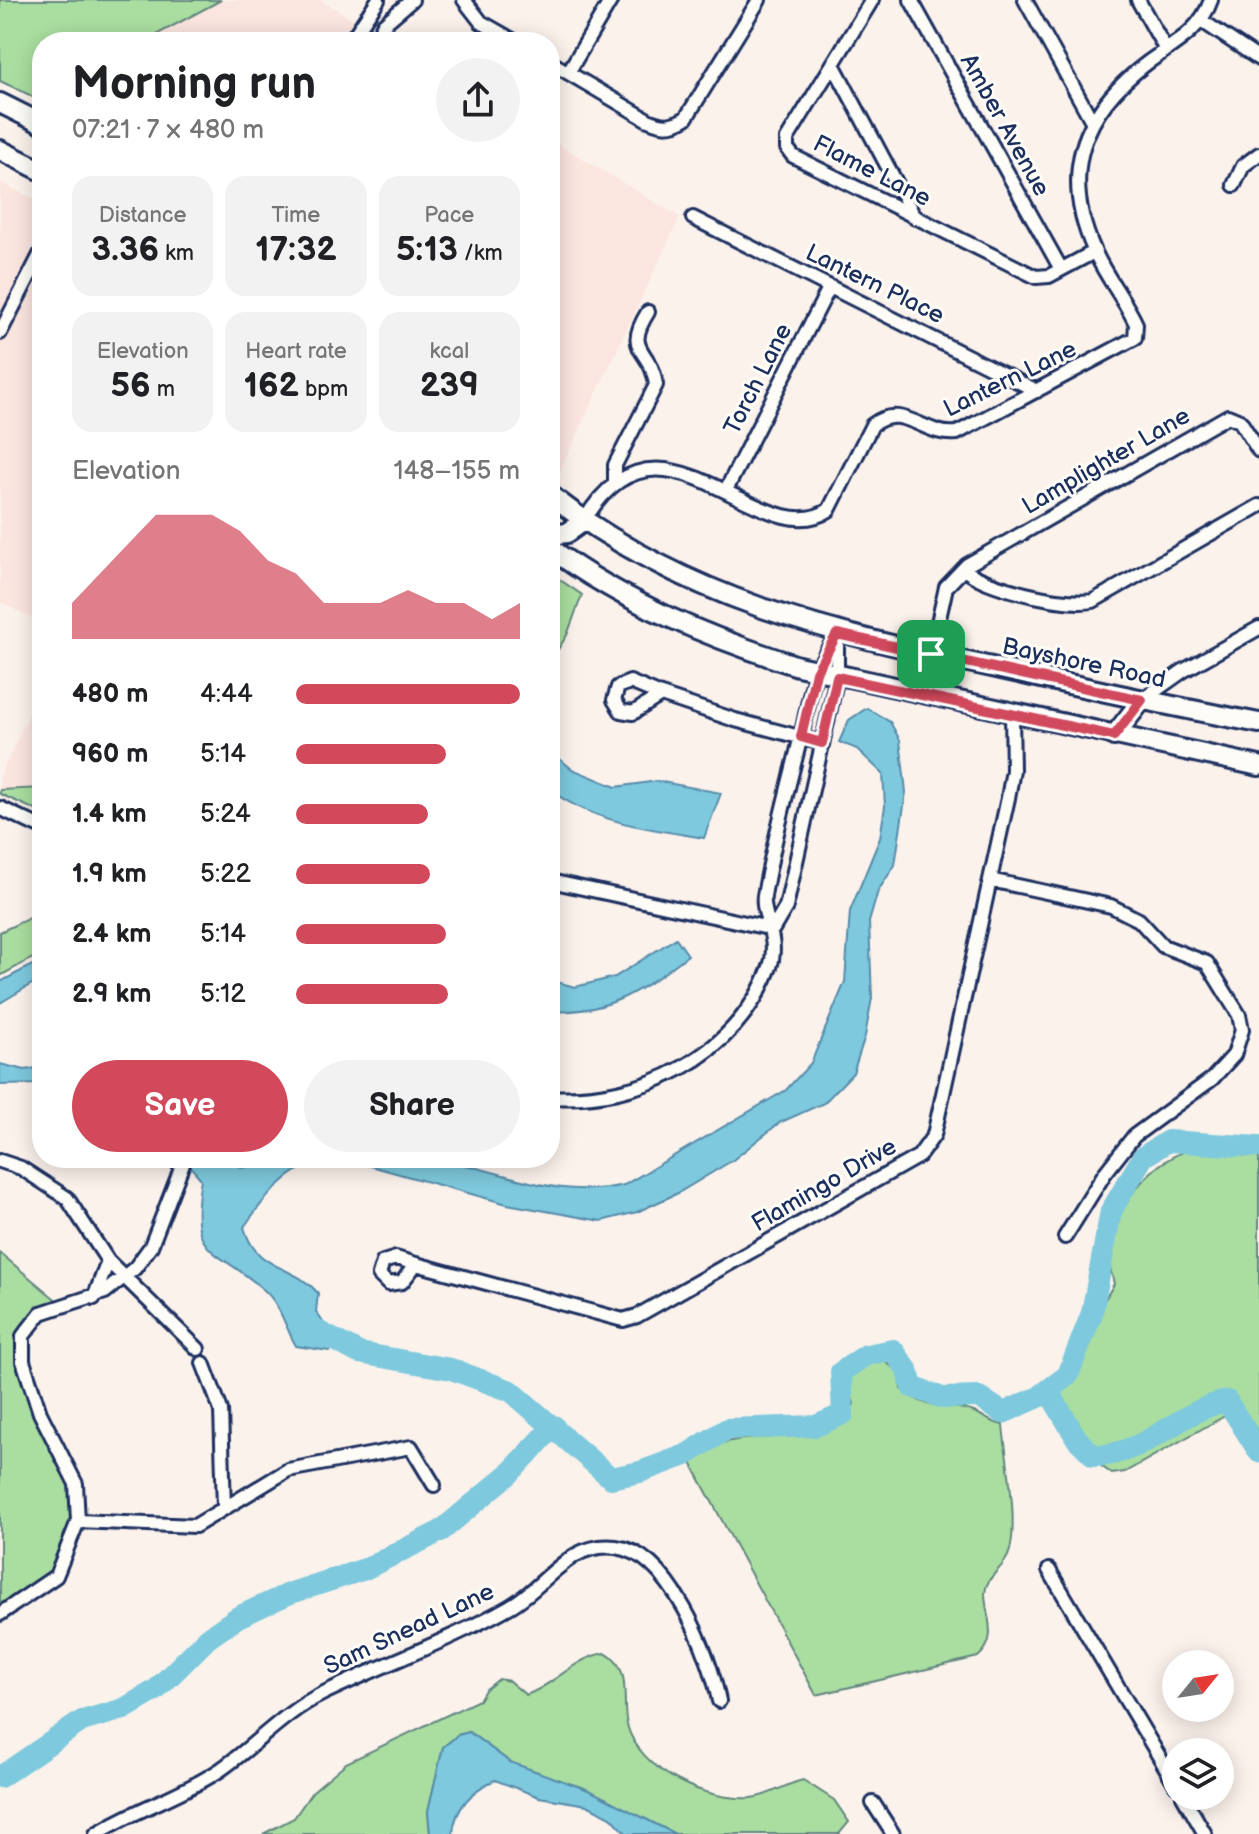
<!DOCTYPE html>
<meta charset="utf-8">
<style>
:root{--surface:#fff;--page:#f2f2f2;--text:#202124;--muted:#757577;--accent:#d1495b}
body{margin:0;font-family:"Balsamiq Sans",sans-serif;background:var(--page);color:var(--text);height:100vh;display:flex;flex-direction:column;font-size:30px;white-space:nowrap}
*{box-sizing:border-box;margin:0}
p{font-size:26px;color:var(--muted)}
.icon{flex:none;width:44px;height:44px;fill:none;stroke:currentColor;stroke-width:2;stroke-linecap:round;stroke-linejoin:round}
.map{position:relative;flex:1;overflow:hidden}
.panel{position:absolute;left:32px;top:32px;width:528px;height:1136px;display:flex;flex-direction:column;background:var(--surface);border-radius:32px;box-shadow:0 4px 20px #0003}
.panel>*{flex:none}
.needle{width:52px;rotate:60deg}
.buttons{position:absolute;left:1162px;top:1650px;display:grid;gap:16px}
.buttons a{display:grid;place-items:center;width:72px;height:72px;border-radius:50%;background:var(--surface);box-shadow:0 4px 20px #0003;font-size:40px}
.pin{position:absolute;display:grid;place-items:center;width:68px;height:68px;color:#fff;margin:-34px;border-radius:16px;box-shadow:0 4px 12px #0006}
.round{display:grid;place-items:center;flex:none;width:84px;height:84px;border-radius:42px;background:var(--page)}
.headline{display:flex;align-items:center;justify-content:space-between;height:136px;padding:0 40px}
h1{font-size:44px;font-weight:800;line-height:60px}
.stats{display:grid;grid-template-columns:repeat(3,1fr);gap:12px;height:136px;padding:8px 40px}
.stats div{display:grid;align-content:center;border-radius:20px;background:var(--page);text-align:center}
.stats b{font-size:34px;font-weight:800}
.stats small{font-size:22px;font-weight:400}
.stats p{font-size:22px}
.chart{height:224px;padding:16px 40px}
.chart p{display:flex;justify-content:space-between}
.chart svg{width:100%;height:144px;margin-top:8px;fill:var(--accent);opacity:.7}
.action{display:flex;gap:16px;margin-top:auto;padding:16px 40px}
.action a{flex:1;height:92px;border-radius:48px;background:var(--accent);color:#fff;font-size:32px;font-weight:800;line-height:92px;text-align:center}
.action a+a{background:var(--page);color:var(--text)}
ul{padding:0 40px;list-style:none;font-size:26px}
li{display:grid;grid-template-columns:128px 96px 1fr;align-items:center;height:60px}
li i{height:20px;border-radius:10px;background:var(--accent)}
.map>svg:first-child{display:block}
.built{fill:#fbe5df}
.green{fill:#aadea0;stroke:#62867f;stroke-width:2}
.water{fill:#7ec9dd;stroke:#568baa;stroke-width:2}
.lines{fill:none;stroke-linecap:round;stroke-linejoin:round}
.river{stroke:#7ec9dd;stroke-width:22}
.street-casing{stroke:#1b2f5e;stroke-width:18}
.primary-casing{stroke:#1b2f5e;stroke-width:24}
.street{stroke:#fdfcf7;stroke-width:12}
.primary{stroke:#fdfcf7;stroke-width:18}
.route-casing{stroke:#fff;stroke-width:16}
.route{stroke:#d1495b;stroke-width:10}
.labels{text-anchor:middle;dominant-baseline:central;stroke-width:6;stroke-linejoin:round;paint-order:stroke}
.street-label{font-size:24px;fill:#1b2f5e;stroke:#fdfcf7}
</style>
<div class="map">
<svg width="1259" height="1834" viewBox="0 0 1259 1834">
<rect width="100%" height="100%" fill="#fcf2ec"/>
<filter id="ink" filterUnits="userSpaceOnUse"><feTurbulence type="fractalNoise" baseFrequency=".0125" numOctaves="2"/><feDisplacementMap in="SourceGraphic" scale="16" xChannelSelector="R" yChannelSelector="G"/><feConvolveMatrix kernelMatrix="1 2 1 2 8 2 1 2 1" color-interpolation-filters="sRGB"/></filter>
<g filter="url(#ink)">
<path class="built" d="M221,0H321L390,42H143Z
M550,139L680,217L555,481L550,477Z
M0,182L42,203V623L0,602Z
M42,687V788L0,790V775Z"/>
<path class="green" d="M0,0H221L143,42H42V97L38,99L0,81Z
M550,573L582,595L567,635L550,662Z
M42,788V813L0,794V790Z
M42,912V953L0,976V932Z
M1204,1147L1259,1155V1439L1242,1414L1232,1412L1125,1472L1112,1474L1100,1465L1050,1392L1114,1284C1112,1274 1107,1262 1109,1253C1116,1204 1153,1153 1204,1147Z
M0,1253L66,1308L37,1325L29,1336L26,1349L40,1405L82,1490V1524L65,1575L0,1619Z
M882,1360L900,1372L901,1389C932,1414 945,1401 974,1412C984,1416 991,1423 1003,1425C1006,1460 1018,1517 1010,1550C1006,1568 986,1575 985,1593C985,1616 1000,1638 978,1657L816,1695L690,1461C700,1455 712,1447 723,1443C766,1430 828,1450 854,1404L847,1382L860,1364Z
M605,1653C633,1667 621,1700 627,1725C640,1772 707,1801 751,1798C770,1796 785,1784 803,1780L834,1800L849,1822L839,1834H675L582,1787L544,1777L510,1762L469,1732L458,1735L443,1747L428,1811L430,1834H263L294,1818L312,1792L346,1763L479,1700L485,1690L499,1679L509,1681L526,1695C555,1685 573,1658 605,1653Z"/>
<path class="water" d="M867,708L890,722L900,740L906,792L895,865L878,891L869,922L872,998L865,1036L853,1073L824,1103L779,1123L733,1160L678,1193L637,1212L601,1221L507,1204L342,1158C368,1158 396,1156 423,1158C495,1164 548,1202 624,1185L786,1090L811,1063L845,982L850,911L880,838L885,806L883,774L857,749L839,742L849,720Z
M550,751L572,769L616,787L657,781L721,793L704,838C651,829 594,823 550,790Z
M676,938L688,955C644,989 608,1015 550,1011V980L575,987L615,977Z
M42,960V978L0,1003V982Z
M0,1064L25,1070L42,1067V1084L0,1085Z
M183,1158H222L243,1168L273,1158H323C287,1170 265,1197 244,1227C256,1272 292,1263 318,1293L316,1312L339,1345L329,1351L296,1346C286,1329 280,1304 265,1291C215,1245 187,1260 201,1179Z
M469,1732L510,1762L591,1791L675,1834H627L611,1817L587,1805L539,1797L495,1780C473,1789 454,1809 453,1834H430L428,1811L443,1747L458,1735Z"/>
<g class="lines">
<path class="river" d="M310,1327L359,1353L451,1369L511,1391L611,1478L640,1472L686,1455L727,1429L816,1426L843,1414L841,1372L866,1355L893,1350L908,1371L912,1387L943,1398L979,1397L1003,1413L1039,1397L1068,1375L1092,1313L1111,1211L1143,1157L1168,1141L1259,1147
M1048,1390L1077,1439L1094,1456C1148,1455 1179,1410 1227,1401L1259,1452
M0,1777L82,1721L124,1709L156,1690L208,1638L238,1617L288,1594L365,1569L441,1531L509,1474L554,1426"/>
<g class="street-casing">
<path id="street" d="M464,0L481,22L516,42
M872,0L787,139V148L793,156L1036,277L1049,276L1094,252
M911,0L1061,269
M1025,0L1092,121
M1138,0L1166,50
M1202,21L1259,59
M350,42L378,0
M375,42L384,24L412,0
M550,62L648,120C663,126 671,127 686,118L759,0
M833,64L915,218
M569,71L611,0
M1234,185L1243,166L1259,154
M693,218L1037,391
M0,333L42,251
M615,484V465L656,385C652,348 622,353 648,312
M726,490L829,288
M584,521C661,390 760,556 829,510L872,425C903,401 924,437 957,433L1135,338L1136,324C1124,298 1105,276 1094,250C1060,173 1082,112 1147,63C1173,44 1200,32 1211,0
M964,569C986,588 1064,606 1093,601L1259,506
M931,654L946,587L967,565L1228,416L1240,421L1259,451
M630,682L661,695L633,713L621,711L614,700L618,687Z
M661,695L735,720L822,743
M1142,700L1183,671L1259,628
M0,808L42,828
M990,880L1111,906L1139,920L1163,946L1207,963L1239,1015L1242,1030L1234,1055L1212,1079L1134,1136L1105,1173L1065,1237
M550,881L773,929
M773,929L786,907L837,677V637
M550,1097C641,1103 736,1057 770,967C780,939 761,915 764,896C773,842 788,789 801,736C807,715 809,691 817,671C822,658 830,646 837,634
M0,1161L21,1168L67,1198L108,1261L198,1349
M396,1258L416,1264L402,1282L388,1284L379,1275L383,1262Z
M416,1264L623,1320L637,1316L919,1156L934,1135L1008,798L1013,770L1012,715
M94,1298L108,1261
M203,1363L221,1410L224,1508
M78,1521L195,1526L288,1470L411,1447L434,1485
M1049,1570L1176,1785
M0,1614L56,1576L78,1521L76,1484L40,1413L23,1361V1336L41,1313L105,1292L135,1268L151,1246L185,1158
M1183,1796L1205,1834
M873,1803L893,1834
M96,1834C136,1809 181,1796 220,1770C255,1746 283,1713 322,1694C384,1664 449,1641 509,1607C547,1586 568,1541 616,1547C670,1553 710,1654 719,1701"/>
</g>
<g class="primary-casing">
<path id="primary" d="M0,103L42,124
M0,150L42,171
M550,495C684,599 829,633 992,667C1081,687 1170,706 1259,723
M550,535L567,533L584,521
M550,548C624,603 710,638 798,666L1259,766
M1114,736L1142,700"/>
</g>
<use href="#street" class="street"/>
<use href="#primary" class="primary"/>
</g>
</g>
<g class="lines" filter="url(#ink)">
<g class="route-casing">
<path id="route" d="M837,634L1142,700L1114,736L837,677L822,743L801,737L816,672Z"/>
</g>
<use href="#route" class="route"/>
</g>
<g class="labels">
<g class="street-label">
<text transform="translate(1005 125) rotate(61)">Amber Avenue</text>
<text transform="translate(872 171) rotate(27)">Flame Lane</text>
<text transform="translate(875 284) rotate(26)">Lantern Place</text>
<text transform="translate(758 379) rotate(-63)">Torch Lane</text>
<text transform="translate(1010 379) rotate(-26)">Lantern Lane</text>
<text transform="translate(1106 461) rotate(-30)">Lamplighter Lane</text>
<text transform="translate(1084 663) rotate(12)">Bayshore Road</text>
<text transform="translate(824 1185) rotate(-30)">Flamingo Drive</text>
<text transform="translate(409 1629) rotate(-25)">Sam Snead Lane</text>
</g>
</g>
</svg>
<div class="buttons">
<a><svg class="needle" viewBox="-14 -14 28 28"><path d="M0-13l5 13h-10z" fill="#e53935"/><path d="M0 13l5-13h-10z" fill="#757577"/></svg></a>
<a><svg class="icon" aria-label="layers" viewBox="0 0 24 24"><path d="M12 4l9 5-9 5-9-5zM3 14l9 5 9-5"/></svg></a>
</div>
<div class="pin" style="left:931px;top:654px;background:#1e9e55"><svg class="icon" aria-label="arrive" viewBox="0 0 24 24"><path d="M6 21V4h12l-3 4 3 4H6"/></svg></div>
<section class="panel">
<div class="headline"><div><h1>Morning run</h1><p>07:21 · 7 × 480 m</p></div><a class="round"><svg class="icon" aria-label="share" viewBox="0 0 24 24"><path d="M12 15V3M7 8l5-5 5 5M5 13v7h14v-7"/></svg></a></div>
<div class="stats">
<div><p>Distance</p><b>3.36<small> km</small></b></div>
<div><p>Time</p><b>17:32</b></div>
<div><p>Pace</p><b>5:13<small> /km</small></b></div>
</div>
<div class="stats">
<div><p>Elevation</p><b>56<small> m</small></b></div>
<div><p>Heart rate</p><b>162<small> bpm</small></b></div>
<div><p>kcal</p><b>239</b></div>
</div>
<div class="chart"><p><span>Elevation</span>148–155 m</p>
<svg viewBox="0 0 160 44" preserveAspectRatio="none"><path d="M0 44V33L10 24L20 15L30 6L40 6L50 6L60 11L70 20L80 24L90 33L100 33L110 33L120 29L130 33L140 33L150 38L160 33V44z"/></svg>
</div>
<ul>
<li><b>480 m</b>4:44<i style="width:100%"></i></li>
<li><b>960 m</b>5:14<i style="width:67%"></i></li>
<li><b>1.4 km</b>5:24<i style="width:59%"></i></li>
<li><b>1.9 km</b>5:22<i style="width:60%"></i></li>
<li><b>2.4 km</b>5:14<i style="width:67%"></i></li>
<li><b>2.9 km</b>5:12<i style="width:68%"></i></li>
</ul>
<div class="action"><a>Save</a><a>Share</a></div>
</section>
</div>
